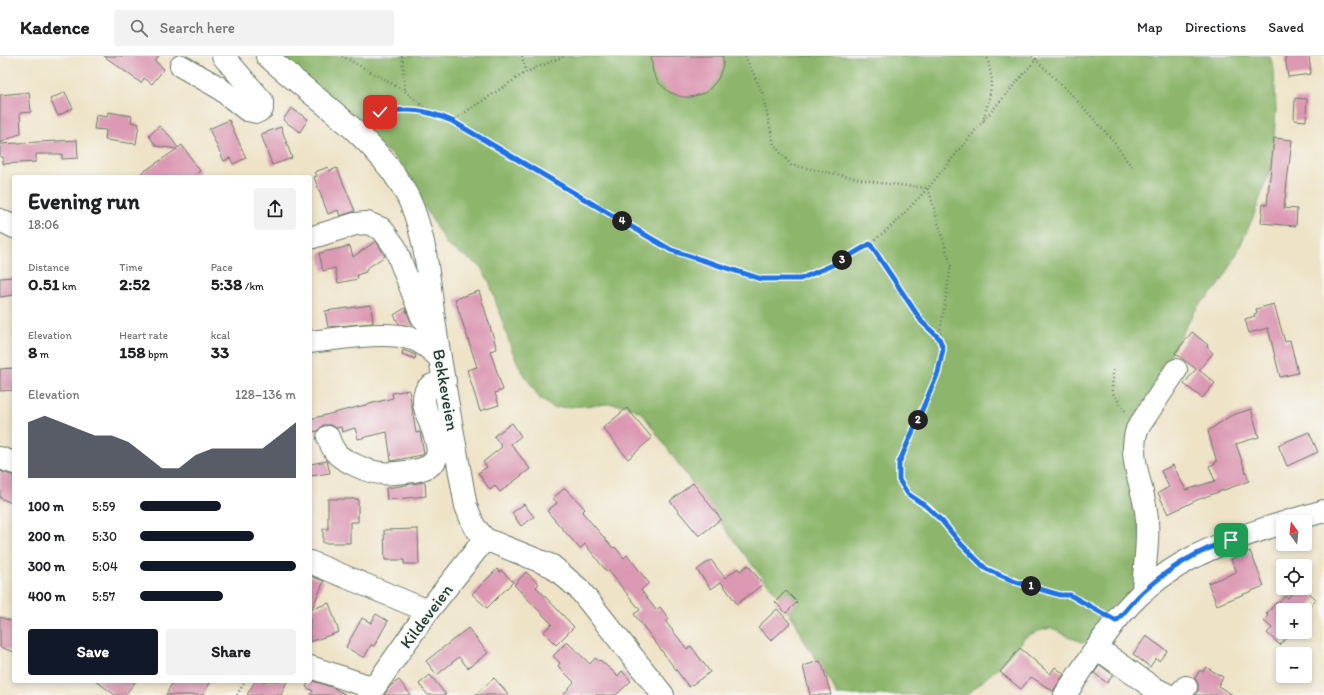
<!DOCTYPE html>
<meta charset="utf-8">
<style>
:root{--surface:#fff;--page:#f2f2f2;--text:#202124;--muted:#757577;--line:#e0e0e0;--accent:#111827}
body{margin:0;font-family:Itim,sans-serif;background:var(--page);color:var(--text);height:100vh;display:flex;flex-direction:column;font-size:15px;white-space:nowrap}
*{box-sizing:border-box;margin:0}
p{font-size:13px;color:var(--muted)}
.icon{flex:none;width:22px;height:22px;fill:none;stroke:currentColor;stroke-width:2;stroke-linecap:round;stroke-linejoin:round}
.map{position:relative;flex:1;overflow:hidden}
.side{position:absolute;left:12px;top:119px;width:300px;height:508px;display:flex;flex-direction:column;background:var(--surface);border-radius:4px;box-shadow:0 2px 6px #0003}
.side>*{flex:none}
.needle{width:26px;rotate:345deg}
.buttons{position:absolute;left:1276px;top:459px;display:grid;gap:8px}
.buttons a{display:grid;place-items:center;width:36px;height:36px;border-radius:4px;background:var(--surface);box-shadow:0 2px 6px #0003;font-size:20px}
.pin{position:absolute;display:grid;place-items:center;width:34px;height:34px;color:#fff;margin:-17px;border-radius:8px;box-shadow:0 2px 6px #0006}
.km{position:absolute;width:20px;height:20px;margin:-10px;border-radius:50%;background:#222;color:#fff;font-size:11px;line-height:20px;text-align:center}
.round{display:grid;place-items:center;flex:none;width:42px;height:42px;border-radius:4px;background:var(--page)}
.summary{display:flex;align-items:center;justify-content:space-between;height:68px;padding:0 16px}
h1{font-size:22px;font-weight:700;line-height:30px}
.stats{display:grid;grid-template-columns:repeat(3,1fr);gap:6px;height:68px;padding:4px 16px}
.stats div{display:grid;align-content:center}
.stats b{font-size:17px;font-weight:700}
.stats small{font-size:11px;font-weight:400}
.stats p{font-size:11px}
.chart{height:112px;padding:8px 16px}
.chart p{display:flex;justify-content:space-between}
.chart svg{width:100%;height:72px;margin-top:4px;fill:var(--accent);opacity:.7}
.cta{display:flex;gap:8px;margin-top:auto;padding:8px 16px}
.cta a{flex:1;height:46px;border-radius:4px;background:var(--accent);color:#fff;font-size:16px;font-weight:700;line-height:46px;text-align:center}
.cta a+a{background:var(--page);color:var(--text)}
ul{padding:0 16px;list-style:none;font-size:13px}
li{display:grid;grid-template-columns:64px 48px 1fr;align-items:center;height:30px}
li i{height:10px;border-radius:5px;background:var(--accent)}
header{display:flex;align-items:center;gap:24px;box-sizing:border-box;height:56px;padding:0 20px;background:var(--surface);border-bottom:1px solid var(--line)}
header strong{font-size:19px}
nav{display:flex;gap:22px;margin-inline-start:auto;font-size:14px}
.search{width:280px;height:36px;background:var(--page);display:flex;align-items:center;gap:10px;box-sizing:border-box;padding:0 14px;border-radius:4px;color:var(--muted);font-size:15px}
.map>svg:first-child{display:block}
.forest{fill:#8db66c;stroke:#567a50}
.building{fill:#db98b2}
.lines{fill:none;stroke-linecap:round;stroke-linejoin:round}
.minor-casing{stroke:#677767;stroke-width:24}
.path{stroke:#677767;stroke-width:2.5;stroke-dasharray:1 3;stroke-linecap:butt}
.minor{stroke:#fff;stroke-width:22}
.route-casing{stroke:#fff;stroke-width:8}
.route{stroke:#1a73e8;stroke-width:5}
.labels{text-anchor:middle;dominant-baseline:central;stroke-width:3;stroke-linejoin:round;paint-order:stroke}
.street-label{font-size:17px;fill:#1f3d34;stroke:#f6f6f2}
</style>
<header>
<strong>Kadence</strong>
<div class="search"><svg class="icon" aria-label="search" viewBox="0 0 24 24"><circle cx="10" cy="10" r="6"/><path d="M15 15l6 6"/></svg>Search here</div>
<nav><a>Map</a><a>Directions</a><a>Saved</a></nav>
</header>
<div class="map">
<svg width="1324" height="639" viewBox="0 0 1324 639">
<rect width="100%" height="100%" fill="#f6f6f2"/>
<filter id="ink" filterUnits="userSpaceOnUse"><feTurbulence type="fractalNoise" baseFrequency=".025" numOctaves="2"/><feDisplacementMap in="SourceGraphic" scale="8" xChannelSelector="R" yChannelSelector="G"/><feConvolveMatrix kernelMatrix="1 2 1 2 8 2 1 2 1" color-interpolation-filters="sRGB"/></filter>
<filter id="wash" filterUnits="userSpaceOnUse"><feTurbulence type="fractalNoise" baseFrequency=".012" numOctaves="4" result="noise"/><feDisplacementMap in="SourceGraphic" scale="16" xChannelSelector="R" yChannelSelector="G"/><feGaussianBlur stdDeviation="0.9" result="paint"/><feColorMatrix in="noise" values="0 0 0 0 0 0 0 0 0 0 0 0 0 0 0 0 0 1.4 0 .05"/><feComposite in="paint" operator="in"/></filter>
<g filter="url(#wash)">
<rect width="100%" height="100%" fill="#eee3c7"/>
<path class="forest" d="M275,0H1270L1274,13L1276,54L1273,96L1270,114L1254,159L1232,208L1218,231L1198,250L1172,295L1132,404L1144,528L1096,583L1083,587L1050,572L1036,576L1025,581L1002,608L967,639H837L831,626L801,580L796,567L773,533L760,519L718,463L642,357L625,349L610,348L554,352L541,344L520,312L512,295L489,225L480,210L447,189L397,104Z"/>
<g id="blocks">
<path class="building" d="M104,0H159L155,5L164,13L152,28L144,22L141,27Z
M651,0H723V9L718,23L707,36L691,41H682L669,36L658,26L653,16Z
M1285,0H1309L1311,18L1288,21Z
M29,36L31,56L20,57L21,77L0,87V39Z
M65,36L73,52L58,60L50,43Z
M1295,42L1307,43L1306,65L1294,64Z
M291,52L308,63L300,76L283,64Z
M108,56L132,60L131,66L139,68L136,88L105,84L106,74L94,73L96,59L107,61Z
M229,64L246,102L233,108L230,102L224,105L209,73Z
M159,70L169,79L178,92L182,89L200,115L192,121H136L177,93L156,90L149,80Z
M281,71L292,102L272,109L261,78Z
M1274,82L1292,84L1284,152L1297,153L1296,170L1261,167L1263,148L1267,149Z
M77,84L78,102L62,103V98H36V106L3,108V101H0V88Z
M328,111L329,115L337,112L355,155L340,160L338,154L328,158L314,121L317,120L315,116Z
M376,185L385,200L366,213V216L357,219L358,223L338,227L335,212L323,215L319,197L350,190L353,201Z
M14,221V239L0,241V222Z
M479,235L497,293L490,295L503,334L495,337L499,349L480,355L467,314L477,311L455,243Z
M1274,248L1285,286L1290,284L1298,317L1280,321L1268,272L1249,277L1245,263L1255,260L1254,258L1257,257L1256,253Z
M371,249L373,267L328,271L325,255Z
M405,252L412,269L410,270L399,268L394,259Z
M1192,276L1208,289L1207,291L1213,297L1199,314L1215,327L1202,342L1184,328L1196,313L1175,297Z
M403,294L416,299L415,303L402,298Z
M14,312V334L0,335V313Z
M409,334L416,377L420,376L424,397L422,399L391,405L387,376L358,383L355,372L342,376L341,371L336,372L330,369H323L318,375L310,376V363L393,342L392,337Z
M627,352L652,382L628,403L603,372Z
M1251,353L1259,381L1236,388L1249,425L1199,443L1168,458L1158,437L1169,431L1161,415L1173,409L1186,434L1215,425L1209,410L1216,407V403L1208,375L1230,360Z
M512,367L521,380L511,388L530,413L500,436L495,430L490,434L478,417L487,411L483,406L502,391L494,380Z
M1309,376L1318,396L1287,410L1278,389Z
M327,405L330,417L310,420V408Z
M0,415L14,420V448L0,442Z
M425,426L426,440L387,444L386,432Z
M693,427L721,463L699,480L670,445Z
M565,432L585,453L582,456L613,492L615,491L624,502L627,499L649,527L641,534L656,554L660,551L669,563L666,566L687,593L691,590L710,616L689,631L634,558L640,554L609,515L607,516L585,488L580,493L547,455L557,447L553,442Z
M328,443H358V466H350V487H323V473H328Z
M524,448L534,461L521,470L512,457Z
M418,473L419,508H404V504H385L384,474Z
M1250,495L1264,530L1217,549L1208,527L1237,516L1231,503Z
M711,504L725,522L738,512L740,515L748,509L763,528L737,548L721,526L711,533L697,514Z
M497,513L500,516L501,514L513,526L487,552L472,538Z
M526,516L539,528L536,531L574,571L556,589L543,576L552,568L514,529Z
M310,520L324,525L312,553L329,547L339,576L310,586Z
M1297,532H1303L1316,543L1305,556V554H1283V576H1291L1280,589L1267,577L1272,572L1264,565L1268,559L1266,558L1277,546L1279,547L1285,540L1288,542Z
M786,535L797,546L786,557L775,546Z
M777,553L790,567L771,585L758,571Z
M376,558L388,565L374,590L371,589L364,602L346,591L362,562L371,567Z
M0,561L14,566V596L0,591Z
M468,572L488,597L468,612L459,601L437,619L426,605Z
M1146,580L1167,595L1159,605L1156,602L1150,611L1133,598Z
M567,586L590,608L595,602L599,605L600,604L618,620L622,615L631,625L616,639H563L574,626L558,610L560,607L553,600Z
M1020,592L1050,618L1055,611L1064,618L1053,635L1031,621L1021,633L1000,616Z
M820,605L823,611L831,639H810L803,610Z
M1100,609L1113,619L1107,627L1094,617Z
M1206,611L1223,621L1218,630L1233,639H1195L1198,634V628L1195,622L1200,614L1203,616Z
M430,619L446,639H428L419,628Z
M494,622L509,639H475Z
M310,624L334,632L346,639H310L313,635L306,631Z
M399,624L411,639H384L390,630Z
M96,625H136L125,639H115Z
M173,625H211L203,639H166Z
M255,625H287L281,639H247Z"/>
</g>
</g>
<g filter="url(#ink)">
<use href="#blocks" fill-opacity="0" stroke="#677767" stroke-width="1"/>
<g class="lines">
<g class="minor-casing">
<path id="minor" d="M267,0C313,42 369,76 402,130C427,172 428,223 435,270C444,330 455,390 466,450L474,470L485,483L552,510L579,533L663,639
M181,10L218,31L247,54L257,56L262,53V45L223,0
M0,164L14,171
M310,182L355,168L367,167L382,173L395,191L422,261L429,269L435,270
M310,286C338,283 386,274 412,283C423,286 432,295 440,302
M328,381C334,399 340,402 357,410C379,420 390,418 413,415C466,407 416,360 425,337C428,328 437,328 445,325
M0,402L14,407
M1286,466L1324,455
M310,506L428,555
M1143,536C1144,509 1150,481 1146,455C1142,428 1128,401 1137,373L1176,314
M1097,592L1152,631L1168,639
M310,611L374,632
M369,639L428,555L485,483
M1065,639C1081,615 1097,590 1115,566C1159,509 1217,487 1283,467
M1178,639L1186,631"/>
</g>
<path class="path" d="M342,0L405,35L430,56
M402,0L405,35
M522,0L526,16
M745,0L762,36L774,89L791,109L880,127L928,132L951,210L939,282
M1032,0L1071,38L1110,81L1132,111
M368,62C396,47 425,53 452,65L671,194L761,223H800L835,208L870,188L895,167L928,132L983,65L989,43L992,24L987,0
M984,64L1039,0
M452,65L526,16L565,0
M870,188L922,266L939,282L943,293L938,317L899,407V425L908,438L926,450L942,465L961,488L986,513L1017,526L1060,539H1070L1101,557
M1113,314L1112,336L1126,356
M237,639L245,625"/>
<use href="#minor" class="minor"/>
</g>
</g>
<g class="lines" filter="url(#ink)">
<g class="route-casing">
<path id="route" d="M380,56C410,52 424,53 452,65L671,194L761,223H800L835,208L870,188L922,266L939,282L943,293L938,317L899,407V424L908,438L926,450L942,465L961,488L986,513L1016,526L1060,539H1070L1116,565C1125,556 1133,545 1143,536C1168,513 1199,494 1231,484"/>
</g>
<use href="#route" class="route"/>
</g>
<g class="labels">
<g class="street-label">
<text transform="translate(446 334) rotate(80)">Bekkeveien</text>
<text transform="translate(426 560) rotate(-53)">Kildeveien</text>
</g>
</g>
</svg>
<div class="buttons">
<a><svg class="needle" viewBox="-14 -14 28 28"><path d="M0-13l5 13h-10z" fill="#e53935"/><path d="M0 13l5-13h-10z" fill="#757577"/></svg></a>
<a><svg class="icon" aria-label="locate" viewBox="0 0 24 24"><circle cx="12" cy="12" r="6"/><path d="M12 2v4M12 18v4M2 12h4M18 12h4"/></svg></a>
<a>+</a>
<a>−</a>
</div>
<div class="pin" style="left:1231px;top:484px;background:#1e9e55"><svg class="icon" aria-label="arrive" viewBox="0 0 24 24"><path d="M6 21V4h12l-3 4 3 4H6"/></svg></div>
<div class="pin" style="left:380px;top:56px;background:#d93025"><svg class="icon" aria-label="check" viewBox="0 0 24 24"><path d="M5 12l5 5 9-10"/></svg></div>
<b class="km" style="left:1031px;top:530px">1</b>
<b class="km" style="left:918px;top:364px">2</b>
<b class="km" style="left:842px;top:204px">3</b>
<b class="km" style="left:622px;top:165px">4</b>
<section class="side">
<div class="summary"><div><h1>Evening run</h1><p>18:06</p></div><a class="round"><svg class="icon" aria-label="share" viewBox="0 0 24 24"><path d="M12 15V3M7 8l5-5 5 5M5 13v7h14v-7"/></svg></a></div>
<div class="stats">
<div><p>Distance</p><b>0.51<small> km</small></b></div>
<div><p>Time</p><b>2:52</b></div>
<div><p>Pace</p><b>5:38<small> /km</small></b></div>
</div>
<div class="stats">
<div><p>Elevation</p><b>8<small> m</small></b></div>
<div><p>Heart rate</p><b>158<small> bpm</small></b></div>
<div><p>kcal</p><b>33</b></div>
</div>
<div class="chart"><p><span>Elevation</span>128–136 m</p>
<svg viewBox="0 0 160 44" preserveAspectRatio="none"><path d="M0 44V10L10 6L20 10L30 14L40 18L50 18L60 22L70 30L80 38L90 38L100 30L110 26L120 26L130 26L140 26L150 18L160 10V44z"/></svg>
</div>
<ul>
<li><b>100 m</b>5:59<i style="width:52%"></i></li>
<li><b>200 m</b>5:30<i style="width:73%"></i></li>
<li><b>300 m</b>5:04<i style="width:100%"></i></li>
<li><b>400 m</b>5:57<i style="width:53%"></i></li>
</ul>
<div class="cta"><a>Save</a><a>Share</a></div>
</section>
</div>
